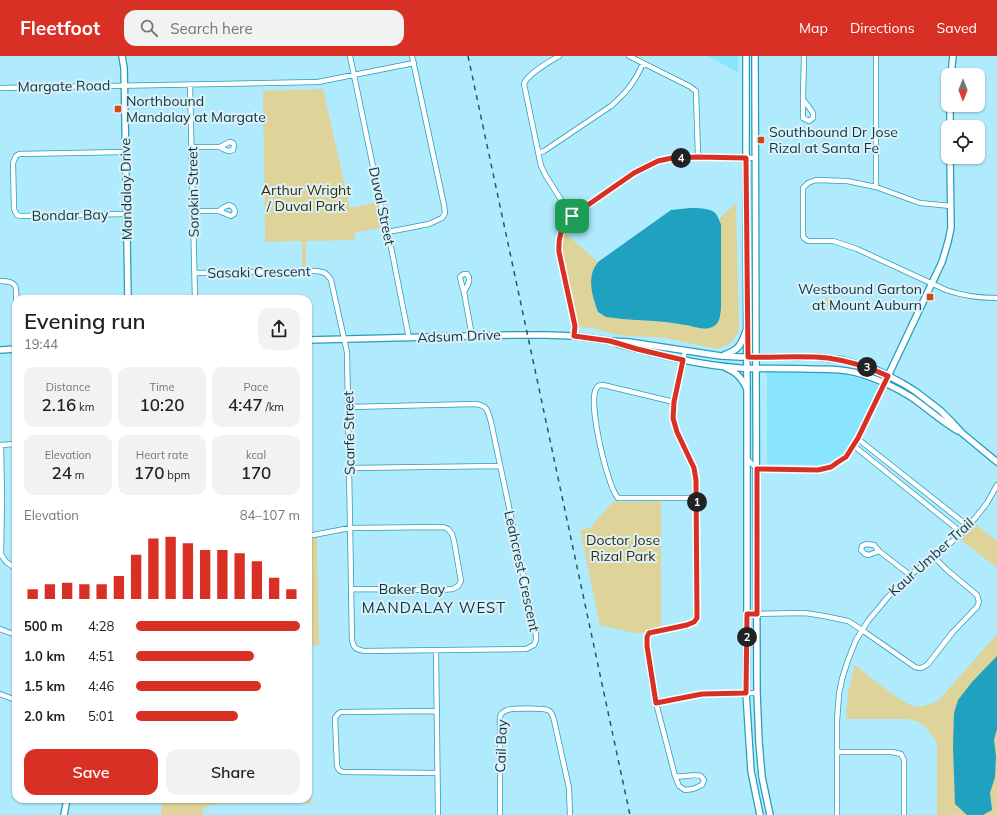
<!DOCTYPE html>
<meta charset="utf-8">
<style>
:root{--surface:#fff;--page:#f2f2f2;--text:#222;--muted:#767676;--accent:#d93025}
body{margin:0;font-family:Mulish,sans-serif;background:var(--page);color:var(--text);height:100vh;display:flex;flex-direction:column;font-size:15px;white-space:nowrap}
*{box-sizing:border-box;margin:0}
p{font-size:13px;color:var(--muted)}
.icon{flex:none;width:22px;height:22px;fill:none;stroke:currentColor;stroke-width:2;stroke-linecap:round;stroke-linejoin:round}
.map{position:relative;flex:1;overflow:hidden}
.side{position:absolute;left:12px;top:239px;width:300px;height:508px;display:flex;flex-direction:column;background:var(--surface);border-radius:12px;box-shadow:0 1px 3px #0004}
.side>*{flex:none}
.needle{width:26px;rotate:180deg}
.tools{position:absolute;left:941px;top:12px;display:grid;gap:8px}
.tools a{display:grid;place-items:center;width:44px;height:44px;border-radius:8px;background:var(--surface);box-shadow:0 1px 3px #0004;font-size:20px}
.pin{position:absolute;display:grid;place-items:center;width:34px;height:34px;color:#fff;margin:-17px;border-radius:8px;box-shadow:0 2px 6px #0006}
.km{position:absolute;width:20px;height:20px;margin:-10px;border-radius:50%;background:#222;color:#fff;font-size:11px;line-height:20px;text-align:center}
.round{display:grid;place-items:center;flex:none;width:42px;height:42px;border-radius:12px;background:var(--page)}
.overview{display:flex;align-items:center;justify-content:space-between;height:68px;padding:0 12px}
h1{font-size:22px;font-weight:600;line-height:30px}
.figures{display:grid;grid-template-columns:repeat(3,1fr);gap:6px;height:68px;padding:4px 12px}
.figures div{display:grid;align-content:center;border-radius:10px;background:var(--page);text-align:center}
.figures b{font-size:17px;font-weight:600}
.figures small{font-size:11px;font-weight:400}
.figures p{font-size:11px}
.chart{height:112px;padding:8px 12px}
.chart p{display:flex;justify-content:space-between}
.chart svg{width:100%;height:72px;margin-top:4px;stroke:var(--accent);stroke-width:6}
.action{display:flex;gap:8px;margin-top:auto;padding:8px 12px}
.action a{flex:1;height:46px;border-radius:12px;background:var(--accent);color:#fff;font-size:16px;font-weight:600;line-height:46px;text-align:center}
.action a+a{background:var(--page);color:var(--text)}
ul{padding:0 12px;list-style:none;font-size:13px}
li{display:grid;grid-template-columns:64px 48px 1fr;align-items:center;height:30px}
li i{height:10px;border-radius:5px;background:var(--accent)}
header{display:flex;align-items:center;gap:24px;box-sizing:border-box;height:56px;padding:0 20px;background:var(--accent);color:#fff}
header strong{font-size:19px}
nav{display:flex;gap:22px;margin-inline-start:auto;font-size:14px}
.search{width:280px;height:36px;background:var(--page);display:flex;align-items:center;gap:10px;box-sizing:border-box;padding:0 14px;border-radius:12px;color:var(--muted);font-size:15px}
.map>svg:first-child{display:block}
.built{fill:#89e4fe}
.green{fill:#ded398}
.water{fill:#1fa1bf}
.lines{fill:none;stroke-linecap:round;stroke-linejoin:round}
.minor-casing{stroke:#269dbb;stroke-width:6}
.tertiary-casing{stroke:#269dbb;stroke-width:8}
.minor{stroke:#fff;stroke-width:4.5}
.tertiary{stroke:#fff;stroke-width:5.5}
.rail{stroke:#265a67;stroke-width:1.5;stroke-dasharray:5 5;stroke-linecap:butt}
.route-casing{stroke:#fff;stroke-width:8}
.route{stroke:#d93025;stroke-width:5}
.poi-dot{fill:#cf4911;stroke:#def0f7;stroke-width:1.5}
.labels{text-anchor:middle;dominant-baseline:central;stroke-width:4;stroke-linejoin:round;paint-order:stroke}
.street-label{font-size:14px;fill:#063844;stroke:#def0f7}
.poi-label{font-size:14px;fill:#063844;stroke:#def0f7;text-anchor:start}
.park-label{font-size:14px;fill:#342d04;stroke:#def0f7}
.neighbourhood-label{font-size:15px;letter-spacing:1px;fill:#063844;stroke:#def0f7}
</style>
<header>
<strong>Fleetfoot</strong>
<div class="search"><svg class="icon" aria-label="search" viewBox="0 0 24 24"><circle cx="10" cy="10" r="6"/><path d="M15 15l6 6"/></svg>Search here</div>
<nav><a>Map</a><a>Directions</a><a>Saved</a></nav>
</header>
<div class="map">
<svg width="997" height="759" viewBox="0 0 997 759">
<rect width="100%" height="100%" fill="#afeafd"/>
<path class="built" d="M707,0H738V16Z
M767,316H814L842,318L862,323L880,330L855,380L843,399L831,407L816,409L767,408Z"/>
<path class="green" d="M323,33L350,152L378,146L383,171L354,177L355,184L306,185V211H302V185L265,186L263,35Z
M737,146L736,149L739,275L731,287L718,293L665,282L619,279L592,272L579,271L563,200L562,187L564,176L598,206L592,218L594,246L598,257L606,261L614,262L675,267L704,273L721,253V168L719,163Z
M826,242H830L834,244L832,252L829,254H825L822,250L821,247Z
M616,444L621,446L661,445V571L651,573L646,576L634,577L600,569L580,474L590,472L607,452Z
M975,468L997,485V512L961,484Z
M317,482L319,589L310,590L311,749L304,746L217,748L208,750L203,753V759H161L162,743H308V483Z
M997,578V759H937V687L926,671L919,666L908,663H846L848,637L855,609C867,618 905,651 918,651C925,650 933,647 939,644Z"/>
<path class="water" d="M690,152C696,152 709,152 714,156C718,159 719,165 721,168V253C720,260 720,268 712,271C704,275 693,270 685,269C662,264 638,265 614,262L606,261L598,256C594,245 589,230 592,218C593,213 596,209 598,206L671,154Z
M997,600V673L994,684L996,700L995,721L990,737L992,754L983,759H967L955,748L953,689L954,657L958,644L972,626Z"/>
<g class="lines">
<g class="minor-casing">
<path id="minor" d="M350,0L382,154L388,176L409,282
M559,0C549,6 527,18 524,28L541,110L546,120L572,161
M629,0L689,30L696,35L698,101
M190,29L195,243
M0,32L318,26L414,7
M803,43L813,57V62L809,65L803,62V43L804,0
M192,91H220L229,86L233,87L234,89L233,94C227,96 225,94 220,91
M125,96L19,98L16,100L13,107L14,153L17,159L20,160L126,158
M538,97L544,95L611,50C626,37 635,26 643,7
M876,131V0
M951,150L920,147L876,131L847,125L816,124L808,127L803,132V180L804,182L808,185H833L857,193L946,234C963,240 979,242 997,242
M193,155H219L231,160L234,158L235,155L233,151L229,149L224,151L219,155
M388,176L429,168L442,162L445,157L444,149L412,0
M195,217L315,215C324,216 326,216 331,224L347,296L352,584C354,593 356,593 364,595L526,593L534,589L536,584V579L491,366C488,356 488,349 475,348L349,351
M0,225C20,225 16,233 16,248
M464,236C467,230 472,224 467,218H464L462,219L460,221L461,226L464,236L472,280
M574,280L575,269L559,196C557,181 561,171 572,161L634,117L658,105L672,102L698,101L756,102
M674,346L603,329C600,329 597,330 596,333C588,347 607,430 618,442H697
M858,383L968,470
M0,389L16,388
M1,389L2,444L1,498C5,506 8,508 16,512
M854,390L962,477
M747,403L757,413L818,414L831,411L846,401L858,383L888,320
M349,412L500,410
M308,480L350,472L443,471L448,473L452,478L454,485L461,525L458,530L453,533L441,534L352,533
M879,495L869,499L865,498L861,494L862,490L866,488L874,489L879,495L910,519
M747,558L805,557L824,560L848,565L862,574L915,611C920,613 923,612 928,608L952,577L974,554L977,551L979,546L977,539L947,514L934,501
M0,573L16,579
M436,594L438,759
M0,638L16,644
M656,647L702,638L757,637
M437,655L341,656L338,658L335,662L337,710L339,714L343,716L437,717
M837,696H892L901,698L904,704V759
M675,720C684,722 693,717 701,720L704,724L702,729L693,733L685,734L679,730L675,720L656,647L652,628L647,586V581L649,577L687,569L694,566L697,562V457L696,424L694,412L677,377L673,362L674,346L685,294
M500,759V673C500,669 499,662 501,658C502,657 505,655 507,654C513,652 542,652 548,654C552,656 553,660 554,664L569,732L570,759
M837,759V665L839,638L842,623L848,604L856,584L868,565L887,542L910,519L934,501L962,477L976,461L987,447L997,429"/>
</g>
<g class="tertiary-casing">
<path id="tertiary" d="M122,0L124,12L125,62L128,243
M746,0V95L747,335V558L746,637L751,715L760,759
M755,0L757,637L759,686L762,721L770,759
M951,19L953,0
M950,49V71
M308,284L512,279H547L574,280L610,285L629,286L721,300L741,301H817L843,304L877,314L902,327L915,335L941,355L952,366L962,377L997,406
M618,288C658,299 698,309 740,312C763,313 787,312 810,313C829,313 849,313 867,320C882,325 898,333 911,341C927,352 941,365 958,375
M0,294L16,293
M724,299C739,294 741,289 746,275
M726,312C737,316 742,323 747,333
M888,320L942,206L948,186L951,172L950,101
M64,759L67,743"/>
</g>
<use href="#minor" class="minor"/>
<use href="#tertiary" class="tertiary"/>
<path class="rail" d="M468,0L630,759"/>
</g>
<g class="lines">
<g class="route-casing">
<path id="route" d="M698,101L746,102L748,301C774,302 802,299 828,302C849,305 869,311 888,320L858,382L846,401L838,406L831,411L818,414L757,413V558H747L746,637L702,638L656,647L647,590V581L649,577L687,569L694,566L697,562L696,424L694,412L677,376L673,362L674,346L683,304L637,293L610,285L574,280L575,270L559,196C558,181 561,171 572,160L634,117L658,105L672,102Z"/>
</g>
<use href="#route" class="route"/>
</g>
<g class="poi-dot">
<rect x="114" y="49" width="8" height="8" rx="2"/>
<rect x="757" y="80" width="8" height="8" rx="2"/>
<rect x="926" y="237" width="8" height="8" rx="2"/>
</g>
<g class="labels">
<g class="street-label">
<text transform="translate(64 30) rotate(-1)">Margate Road</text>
<text transform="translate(126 133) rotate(-91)">Mandalay Drive</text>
<text transform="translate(193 136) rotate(-91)">Sorokin Street</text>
<text transform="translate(382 150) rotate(78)">Duval Street</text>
<text transform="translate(70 159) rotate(-1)">Bondar Bay</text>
<text transform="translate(259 216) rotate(-1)">Sasaki Crescent</text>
<text transform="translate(459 280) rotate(-2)">Adsum Drive</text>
<text transform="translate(349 377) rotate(-91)">Scarfe Street</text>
<text transform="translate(931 501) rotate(-42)">Kaur Umber Trail</text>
<text transform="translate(522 515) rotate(78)">Leahcrest Crescent</text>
<text x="412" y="533">Baker Bay</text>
<text transform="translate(501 690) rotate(-88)">Cail Bay</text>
</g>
<g class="poi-label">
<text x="126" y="45">Northbound<tspan x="126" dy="16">Mandalay at Margate</tspan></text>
<text x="769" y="76">Southbound Dr Jose<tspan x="769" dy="16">Rizal at Santa Fe</tspan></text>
<text x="922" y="233" text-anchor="end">Westbound Garton<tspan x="922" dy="16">at Mount Auburn</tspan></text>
</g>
<g class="park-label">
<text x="306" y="134">Arthur Wright<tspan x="306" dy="16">/ Duval Park</tspan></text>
<text x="623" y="484">Doctor Jose<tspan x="623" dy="16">Rizal Park</tspan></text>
</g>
<g class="neighbourhood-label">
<text x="434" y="551">MANDALAY WEST</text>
</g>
</g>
</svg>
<div class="tools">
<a><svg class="needle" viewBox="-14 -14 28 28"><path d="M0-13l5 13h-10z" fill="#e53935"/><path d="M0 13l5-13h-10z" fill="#767676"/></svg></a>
<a><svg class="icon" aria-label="locate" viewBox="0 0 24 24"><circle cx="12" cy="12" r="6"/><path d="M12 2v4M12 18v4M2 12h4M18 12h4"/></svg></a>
</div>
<div class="pin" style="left:572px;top:160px;background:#1e9e55"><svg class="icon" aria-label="arrive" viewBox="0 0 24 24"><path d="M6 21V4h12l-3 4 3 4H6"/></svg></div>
<b class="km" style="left:697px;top:446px">1</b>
<b class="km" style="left:747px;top:581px">2</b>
<b class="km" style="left:867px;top:311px">3</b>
<b class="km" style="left:681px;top:102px">4</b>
<section class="side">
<div class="overview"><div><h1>Evening run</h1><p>19:44</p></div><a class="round"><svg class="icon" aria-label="share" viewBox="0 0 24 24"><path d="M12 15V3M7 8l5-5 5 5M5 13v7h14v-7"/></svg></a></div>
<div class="figures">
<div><p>Distance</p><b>2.16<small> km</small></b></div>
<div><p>Time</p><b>10:20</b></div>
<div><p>Pace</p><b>4:47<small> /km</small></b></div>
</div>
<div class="figures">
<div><p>Elevation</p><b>24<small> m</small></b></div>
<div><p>Heart rate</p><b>170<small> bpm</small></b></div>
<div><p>kcal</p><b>170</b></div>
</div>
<div class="chart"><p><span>Elevation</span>84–107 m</p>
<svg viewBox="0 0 160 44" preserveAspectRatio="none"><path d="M5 44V38M15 44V35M25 44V34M35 44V35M45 44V35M55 44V30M65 44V17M75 44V7M85 44V6M95 44V10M105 44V14M115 44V14M125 44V16M135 44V21M145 44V31M155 44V38"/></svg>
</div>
<ul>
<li><b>500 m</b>4:28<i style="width:100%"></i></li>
<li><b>1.0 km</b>4:51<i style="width:72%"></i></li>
<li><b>1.5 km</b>4:46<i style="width:76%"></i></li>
<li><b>2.0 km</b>5:01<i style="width:62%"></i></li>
</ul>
<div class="action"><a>Save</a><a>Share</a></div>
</section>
</div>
